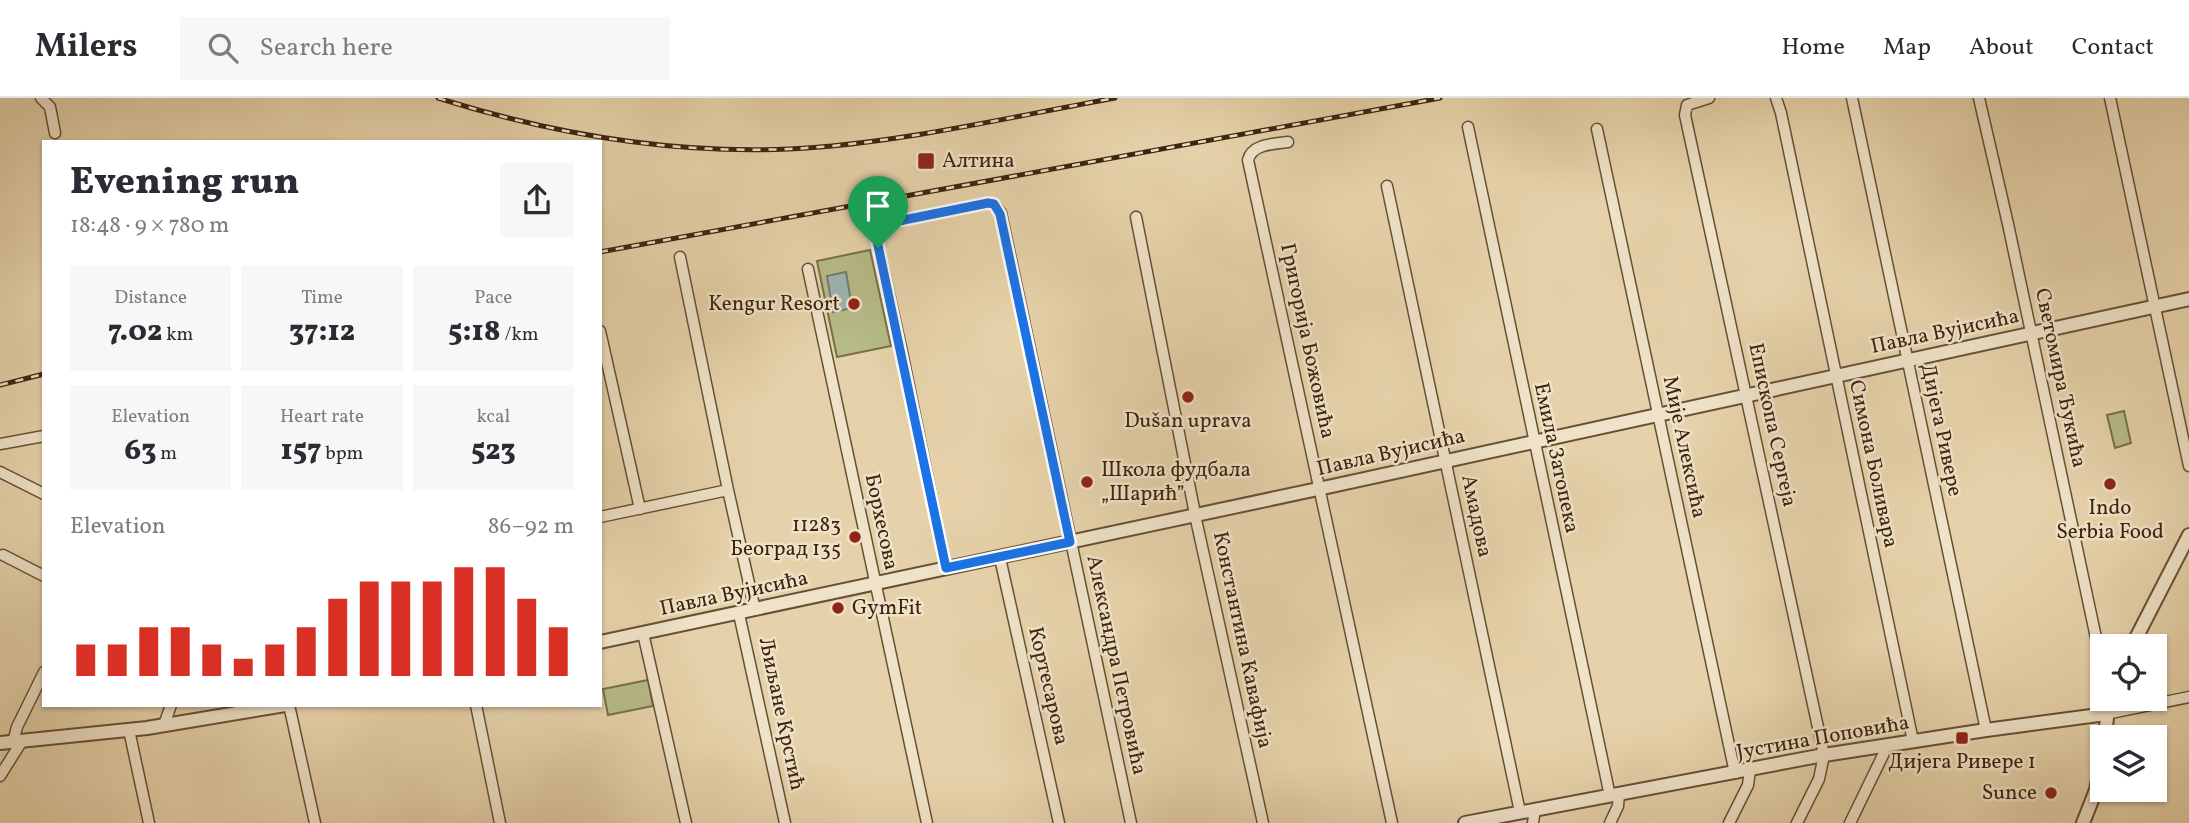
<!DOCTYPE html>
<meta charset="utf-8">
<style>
:root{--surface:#fff;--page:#f7f7f7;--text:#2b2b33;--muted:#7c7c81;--line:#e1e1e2;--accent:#d93025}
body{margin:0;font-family:Vollkorn,serif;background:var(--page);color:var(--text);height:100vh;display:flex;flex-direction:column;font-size:26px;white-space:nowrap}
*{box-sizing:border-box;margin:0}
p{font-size:23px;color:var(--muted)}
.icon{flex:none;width:38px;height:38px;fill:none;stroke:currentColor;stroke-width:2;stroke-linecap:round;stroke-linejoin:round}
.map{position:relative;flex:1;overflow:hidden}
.side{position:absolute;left:42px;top:42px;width:560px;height:567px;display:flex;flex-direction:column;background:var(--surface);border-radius:0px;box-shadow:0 2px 5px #0004}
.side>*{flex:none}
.buttons{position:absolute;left:2090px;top:536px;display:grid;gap:14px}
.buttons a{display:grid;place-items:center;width:77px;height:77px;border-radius:0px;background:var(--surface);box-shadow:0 2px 5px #0004;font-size:35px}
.pin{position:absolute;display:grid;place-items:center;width:60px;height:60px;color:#fff;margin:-72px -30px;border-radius:50% 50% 50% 0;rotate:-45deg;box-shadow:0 0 7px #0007}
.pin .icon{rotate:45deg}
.round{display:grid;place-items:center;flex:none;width:74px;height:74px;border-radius:0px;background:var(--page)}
.head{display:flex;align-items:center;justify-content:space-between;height:119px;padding:0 28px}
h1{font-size:38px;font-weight:800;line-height:52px}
.stats{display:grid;grid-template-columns:repeat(3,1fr);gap:10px;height:119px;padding:7px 28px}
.stats div{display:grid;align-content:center;border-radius:0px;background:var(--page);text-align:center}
.stats b{font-size:30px;font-weight:800}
.stats small{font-size:19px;font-weight:400}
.stats p{font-size:19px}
.chart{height:196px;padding:14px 28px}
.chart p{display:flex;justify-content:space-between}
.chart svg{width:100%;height:126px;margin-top:7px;stroke:var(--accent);stroke-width:6}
header{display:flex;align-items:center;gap:42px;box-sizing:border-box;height:98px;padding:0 35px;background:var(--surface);border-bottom:2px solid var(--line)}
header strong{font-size:33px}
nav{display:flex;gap:38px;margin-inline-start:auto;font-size:24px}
.search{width:490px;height:63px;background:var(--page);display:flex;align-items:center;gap:18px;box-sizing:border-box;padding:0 24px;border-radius:0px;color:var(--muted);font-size:26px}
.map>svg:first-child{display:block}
.green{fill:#b6bb87;stroke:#78704a;stroke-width:2}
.water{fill:#9cb5b5;stroke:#757b72;stroke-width:2}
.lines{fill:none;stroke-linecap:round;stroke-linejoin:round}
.minor-casing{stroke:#665035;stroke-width:13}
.tertiary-casing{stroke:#665035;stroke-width:16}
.minor{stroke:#efe2c8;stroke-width:10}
.tertiary{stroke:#efe2c8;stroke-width:12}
.rail-casing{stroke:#3b240e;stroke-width:5}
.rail{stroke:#efe2c8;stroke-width:2.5;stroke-dasharray:8;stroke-linecap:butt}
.route-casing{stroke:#fff;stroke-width:14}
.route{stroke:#1a73e8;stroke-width:9}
.poi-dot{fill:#8f2418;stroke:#efe2c8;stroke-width:2.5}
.labels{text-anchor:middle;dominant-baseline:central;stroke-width:5;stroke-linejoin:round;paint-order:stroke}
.poi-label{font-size:21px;fill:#3b240e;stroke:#efe2c8;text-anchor:start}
.street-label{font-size:21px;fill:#3b240e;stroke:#efe2c8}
</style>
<header>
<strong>Milers</strong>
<div class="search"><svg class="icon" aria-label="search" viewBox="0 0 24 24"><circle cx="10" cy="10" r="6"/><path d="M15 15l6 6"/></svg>Search here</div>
<nav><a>Home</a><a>Map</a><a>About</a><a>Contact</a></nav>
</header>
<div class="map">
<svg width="2189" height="725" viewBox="0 0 2189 725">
<rect width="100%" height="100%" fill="#e6d2aa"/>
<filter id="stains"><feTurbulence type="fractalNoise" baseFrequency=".00286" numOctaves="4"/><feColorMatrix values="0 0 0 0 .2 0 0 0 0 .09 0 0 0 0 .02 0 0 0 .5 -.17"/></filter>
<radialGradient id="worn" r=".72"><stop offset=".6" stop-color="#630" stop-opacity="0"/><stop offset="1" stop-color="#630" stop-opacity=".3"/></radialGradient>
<path class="green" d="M870,152L891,248L837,259L817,163Z
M2124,313L2131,345L2115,350L2107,317Z
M648,582L653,608L608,617L603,591Z"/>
<path class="water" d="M846,174L852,210L833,214L827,178Z"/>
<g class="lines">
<g class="minor-casing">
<path id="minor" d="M41,0L50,9L55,35
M1709,0L1687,7L1685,17L1824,657L1819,681L1797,725
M1776,0L1781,15L1913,643
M1852,0L1986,632
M1979,0L2008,126L2102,568
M2110,0L2189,368
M1468,29L1610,698
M1597,31L1735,675
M1288,44C1273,46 1252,46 1248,62L1392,725
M1387,88L1520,714
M1136,119L1197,426L1263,725
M680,159L728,392L755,512
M808,171L927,725
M600,233L640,411
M0,346L44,338
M0,374L44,396
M600,419L728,392
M3,457L44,478
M1000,460L1059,725
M946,470L902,254L876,138L884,126L988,105L994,106L1001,115L1131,725
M739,516L785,725
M643,535L686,725
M289,607L315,725
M476,607L500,725
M2106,616L2189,599
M164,627L171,607
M129,632L149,725
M13,644L17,629L44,574
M0,678L22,643
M1533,725L1535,711
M1610,725L1618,708L1619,696
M1729,725L1748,687L1750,672
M1850,725L1884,655V647"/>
</g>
<g class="tertiary-casing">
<path id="tertiary" d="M600,544L1332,388L2189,201
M2132,548L2189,437
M2105,639L2109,600
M0,645L147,630L285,607
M1465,725L1824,657L1986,632L2106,616
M2083,725L2096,692L2102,661"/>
</g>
<use href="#minor" class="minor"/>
<use href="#tertiary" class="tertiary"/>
<g class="rail-casing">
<path id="rail" d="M438,0C552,36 669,56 789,51C897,46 1009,19 1115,0
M600,154L1440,0
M0,287L44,276"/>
</g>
<use href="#rail" class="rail"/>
</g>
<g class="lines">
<g class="route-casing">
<path id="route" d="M988,105L994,106L1000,116L1070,444L946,470L876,138L884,126Z"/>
</g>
<use href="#route" class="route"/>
</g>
<g class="poi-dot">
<rect x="917" y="54" width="18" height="18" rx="3.5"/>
<circle cx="854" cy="206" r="7"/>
<circle cx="1188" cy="299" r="7"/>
<circle cx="1087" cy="384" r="7"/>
<circle cx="2110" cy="386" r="7"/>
<circle cx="855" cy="439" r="7"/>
<circle cx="838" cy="510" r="7"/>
<rect x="1955" y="633" width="14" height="14" rx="3.5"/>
<circle cx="2051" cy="695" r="7"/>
</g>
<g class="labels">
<g class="poi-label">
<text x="942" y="63">Алтина</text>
<text x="840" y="206" text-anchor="end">Kengur Resort</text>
<text x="1188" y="323" text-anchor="middle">Dušan uprava</text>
<text x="1101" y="372">Школа фудбала<tspan x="1101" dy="24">„Шарић”</tspan></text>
<text x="2110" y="410" text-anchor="middle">Indo<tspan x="2110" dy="24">Serbia Food</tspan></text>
<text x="841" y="427" text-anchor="end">11283<tspan x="841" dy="24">Београд 135</tspan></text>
<text x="852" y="510">GymFit</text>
<text x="1962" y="664" text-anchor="middle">Дијега Ривере 1</text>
<text x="2037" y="695" text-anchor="end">Sunce</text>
</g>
<g class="street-label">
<text transform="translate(1945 234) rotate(-12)">Павла Вујисића</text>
<text transform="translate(1307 243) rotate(78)">Григорија Божовића</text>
<text transform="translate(2060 280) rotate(78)">Светомира Ђукића</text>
<text transform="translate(1772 327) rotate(78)">Епископа Сергеја</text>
<text transform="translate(1941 332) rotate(78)">Дијега Ривере</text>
<text transform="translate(1684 349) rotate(78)">Мије Алексића</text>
<text transform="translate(1391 355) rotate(-13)">Павла Вујисића</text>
<text transform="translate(1556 360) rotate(78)">Емила Затопека</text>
<text transform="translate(1873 366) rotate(78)">Симона Боливара</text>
<text transform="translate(1476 418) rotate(78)">Амадова</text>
<text transform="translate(881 424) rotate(78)">Борхесова</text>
<text transform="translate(734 496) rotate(-12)">Павла Вујисића</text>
<text transform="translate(1242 542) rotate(78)">Константина Кавафија</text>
<text transform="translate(1116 567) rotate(78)">Александра Петровића</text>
<text transform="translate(1048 588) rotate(77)">Кортесарова</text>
<text transform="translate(781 616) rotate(78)">Љиљане Крстић</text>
<text transform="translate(1823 640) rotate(-10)">Јустина Поповића</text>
</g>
</g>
<rect width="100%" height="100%" filter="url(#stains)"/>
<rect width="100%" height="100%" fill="url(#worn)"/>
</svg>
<div class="buttons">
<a><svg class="icon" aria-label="locate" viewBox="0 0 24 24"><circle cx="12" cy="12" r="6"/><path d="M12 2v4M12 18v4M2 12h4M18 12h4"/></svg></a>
<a><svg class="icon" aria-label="layers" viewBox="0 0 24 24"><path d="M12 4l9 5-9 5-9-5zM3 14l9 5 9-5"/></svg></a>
</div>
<div class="pin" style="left:878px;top:150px;background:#1e9e55"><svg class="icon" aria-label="arrive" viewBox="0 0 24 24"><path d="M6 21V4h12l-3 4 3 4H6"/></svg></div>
<section class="side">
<div class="head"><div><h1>Evening run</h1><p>18:48 · 9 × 780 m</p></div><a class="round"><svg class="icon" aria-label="share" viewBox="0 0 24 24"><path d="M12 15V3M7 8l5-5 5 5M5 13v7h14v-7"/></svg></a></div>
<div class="stats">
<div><p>Distance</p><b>7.02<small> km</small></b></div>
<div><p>Time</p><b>37:12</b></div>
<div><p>Pace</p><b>5:18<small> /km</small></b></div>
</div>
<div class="stats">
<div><p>Elevation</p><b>63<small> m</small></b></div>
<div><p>Heart rate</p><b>157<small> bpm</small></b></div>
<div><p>kcal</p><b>523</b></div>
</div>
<div class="chart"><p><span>Elevation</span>86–92 m</p>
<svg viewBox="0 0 160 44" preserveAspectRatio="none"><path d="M5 44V33M15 44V33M25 44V27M35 44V27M45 44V33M55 44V38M65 44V33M75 44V27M85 44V17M95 44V11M105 44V11M115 44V11M125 44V6M135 44V6M145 44V17M155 44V27"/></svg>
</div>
</section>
</div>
